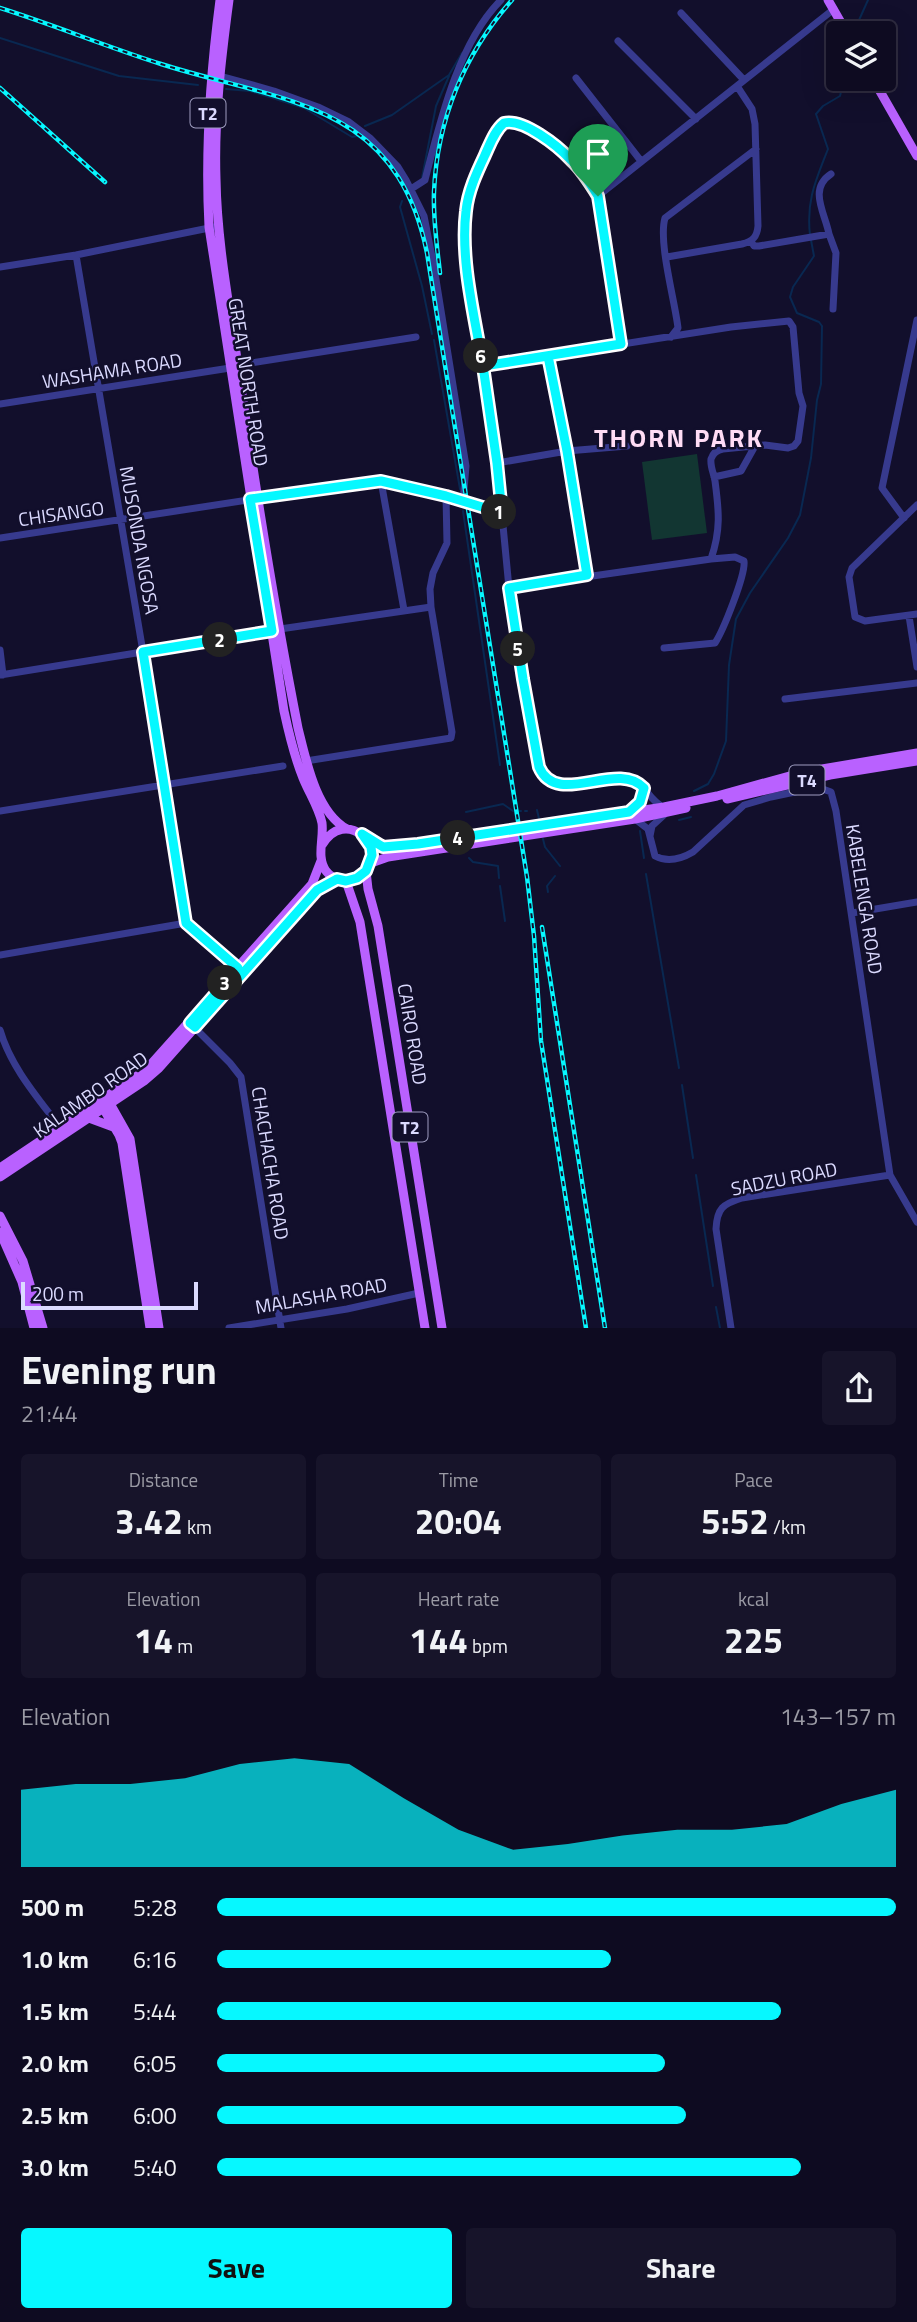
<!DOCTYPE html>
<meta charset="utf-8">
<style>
:root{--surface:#0e0b21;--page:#17142a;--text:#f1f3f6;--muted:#9b9ba5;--line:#2e2b3f;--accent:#06f8ff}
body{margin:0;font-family:"Titillium Web",sans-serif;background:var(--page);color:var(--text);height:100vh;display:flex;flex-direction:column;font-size:26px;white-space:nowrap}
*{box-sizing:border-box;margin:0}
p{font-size:23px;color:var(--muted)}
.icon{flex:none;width:38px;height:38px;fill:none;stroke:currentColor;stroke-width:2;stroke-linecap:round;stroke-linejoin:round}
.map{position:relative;height:1328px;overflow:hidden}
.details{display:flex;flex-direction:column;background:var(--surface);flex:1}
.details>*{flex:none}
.tools{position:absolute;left:826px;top:21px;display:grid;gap:14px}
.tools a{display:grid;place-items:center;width:70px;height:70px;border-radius:7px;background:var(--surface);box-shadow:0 7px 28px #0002,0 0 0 2px var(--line);font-size:35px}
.scale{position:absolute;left:21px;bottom:18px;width:177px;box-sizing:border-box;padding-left:7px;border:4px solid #dbdaff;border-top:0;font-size:19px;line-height:24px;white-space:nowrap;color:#dbdaff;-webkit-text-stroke:5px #120f2c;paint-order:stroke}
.pin{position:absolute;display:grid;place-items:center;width:60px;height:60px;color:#fff;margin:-72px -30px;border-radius:50% 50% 50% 0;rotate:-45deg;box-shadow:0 0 7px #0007}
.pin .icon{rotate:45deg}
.km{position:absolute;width:35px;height:35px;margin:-18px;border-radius:50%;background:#222;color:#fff;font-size:19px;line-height:35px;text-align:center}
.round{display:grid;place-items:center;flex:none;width:74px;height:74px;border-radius:7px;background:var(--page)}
.summary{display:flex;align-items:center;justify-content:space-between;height:119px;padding:0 21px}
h1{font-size:38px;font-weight:700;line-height:52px}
.stats{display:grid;grid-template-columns:repeat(3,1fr);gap:10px;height:119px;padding:7px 21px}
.stats div{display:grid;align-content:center;border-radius:7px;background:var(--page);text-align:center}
.stats b{font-size:35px;font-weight:700}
.stats small{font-size:19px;font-weight:400}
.stats p{font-size:19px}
.chart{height:196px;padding:14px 21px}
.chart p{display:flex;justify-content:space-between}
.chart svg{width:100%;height:126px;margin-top:7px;fill:var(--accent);opacity:.7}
.button{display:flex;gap:14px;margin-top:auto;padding:14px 21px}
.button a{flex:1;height:80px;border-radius:7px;background:var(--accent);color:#111;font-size:28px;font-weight:700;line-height:80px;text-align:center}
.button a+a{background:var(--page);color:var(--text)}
ul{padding:0 21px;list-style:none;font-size:23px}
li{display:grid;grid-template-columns:112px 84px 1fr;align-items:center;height:52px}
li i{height:18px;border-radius:9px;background:var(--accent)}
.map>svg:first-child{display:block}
.green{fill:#123632}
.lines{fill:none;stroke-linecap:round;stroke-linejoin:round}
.stream{stroke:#092851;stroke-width:2}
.minor{stroke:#373a8e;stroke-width:7}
.major{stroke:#b961ff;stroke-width:9}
.rail-casing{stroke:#06f8ff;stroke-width:4.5}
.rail{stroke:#120f2c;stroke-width:2;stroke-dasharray:5;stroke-linecap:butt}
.route-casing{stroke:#fff;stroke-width:14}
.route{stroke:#06f8ff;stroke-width:9}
.labels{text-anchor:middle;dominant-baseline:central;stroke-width:5;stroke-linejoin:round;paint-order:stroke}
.shield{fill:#120f2c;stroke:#9f9dc0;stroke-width:2}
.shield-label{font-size:18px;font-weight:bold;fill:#dbdaff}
.street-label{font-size:19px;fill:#dbdaff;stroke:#120f2c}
.district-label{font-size:26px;font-weight:bold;letter-spacing:2px;fill:#ffdcf5;stroke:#120f2c}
</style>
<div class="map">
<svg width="917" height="1328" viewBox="0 0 917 1328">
<rect width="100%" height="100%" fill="#120f2c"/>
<path class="green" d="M697,454L707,533L652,540L642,462Z"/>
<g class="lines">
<path class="stream" d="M855,29L868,0
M0,38L119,76L198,85
M226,89L250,91L304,108L352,137L357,136
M365,126L392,115L449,75L462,53
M422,178L436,106L449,76
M402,201L400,207L422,286L432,334
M810,235C806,200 816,180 828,149L816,114L823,106L840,96L844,79
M434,340L460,489
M463,511L500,765
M694,791L708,784L714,774L726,741L729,665L736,619L750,593L788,538L800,515L811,458L817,400L821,384L822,326L819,322L797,313L790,297L793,287L814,256L811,240
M537,810L540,823
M518,811H521
M525,811H527
M466,812L503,804L513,811
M679,820L691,817
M640,831L644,858
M543,839L545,847L560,866
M469,858L473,862L498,866L499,878
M646,874L679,1068
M500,886L505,921
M548,892L547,886L555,876
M682,1085L693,1158
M696,1175L713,1286
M716,1307L720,1328"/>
<path class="minor" d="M681,13L744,80
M618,41L696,119
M220,76L274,91L318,107L349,122L370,138L398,167L406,180L424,216L434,267L466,466L463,502
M576,78L641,161
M411,189L425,180C440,122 458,43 501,0
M598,196L834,9
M829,234C825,213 808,189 831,174
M751,241L754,246H759L829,234L836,253L833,309
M76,255L143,652L184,917C190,934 225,958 240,970
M667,257L742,244C753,241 757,237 758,226L755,124L752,109L737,86
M0,267L76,255L214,227
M671,337L678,328C675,301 658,242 665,218L756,149
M621,344L598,196L580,171L563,152L520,123H504C496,130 491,141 487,151C467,191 465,215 467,258L497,463L509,588L523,679L539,767C553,800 603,775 632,779C646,785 648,799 663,807
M548,356L567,451L587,575
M483,366L731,327L789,321L793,327L799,393L803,406L798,441L794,446L788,448L765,445L723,449C717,450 713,453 711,459C710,467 714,474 715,481C719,511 721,530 711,559
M236,369L238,365L251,363L416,337
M0,404L230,368
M497,463L567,451L627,446
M714,477L741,471L755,446
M381,481L404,610
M917,505L852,568L849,577L855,617L865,621L917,614
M904,518L882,488L917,320
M0,538L372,481L392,482L502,513
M509,588L711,559L735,557L744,561C746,574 723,631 715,643L664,648
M431,607L430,589L433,573L447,543L446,496
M909,616L917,667
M280,629L431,607L452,732L451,738L306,761
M0,650L3,675
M0,675L272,631
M785,699L917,683
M0,811L283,766
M629,812L640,802L644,788
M635,819L648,829L655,856C668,863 681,859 693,852L744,805L771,797L809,789L820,788L831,792L836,811L890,1175L917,1222
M650,836L652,826L664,815
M852,913L917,902
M0,955L186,923
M193,1026L230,1063L241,1077L281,1328
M0,1030C11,1068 39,1099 62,1130
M229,1328L347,1309L419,1293
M731,1328L716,1229C717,1208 723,1204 742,1198L890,1175"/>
<path class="major" d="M220,0C210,76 205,151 209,227L284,711C289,734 294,756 303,778C309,793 319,808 322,823C324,839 316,857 326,871C335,883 353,884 364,873C390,847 345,806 322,845
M229,0C221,60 214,119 216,179C217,244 230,309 239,373C256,492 275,611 298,728C306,760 316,812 347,829
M828,0L847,33
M873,79L917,156
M727,799L830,775L917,761
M367,838L383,847L418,844L664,807L717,796L804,772L917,753
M371,863L388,857L635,819L686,808
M366,871L368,889L378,926L442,1328
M346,881L360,922L425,1328
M108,1100L130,1139L159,1328
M100,1103L119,1135L122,1143L150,1328
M89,1118L116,1128
M0,1168L140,1074L153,1062L312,884L321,861
M0,1177L144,1081L159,1068L317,890L337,879
M0,1216L23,1261L43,1328
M0,1232L22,1282L34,1328"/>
<g class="rail-casing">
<path id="rail" d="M0,8C54,25 107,47 161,64C284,103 396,101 427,253L527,877L534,936L541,1041L586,1328
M0,88L105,182
M440,273C437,247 433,219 434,192C437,120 464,54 512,0
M542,927L605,1328"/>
</g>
<use href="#rail" class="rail"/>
</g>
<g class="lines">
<g class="route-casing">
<path id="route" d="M598,196L621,344L483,366L497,463L502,513L446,496L381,481L250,499L272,631L143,652L186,923L238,968L190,1023L195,1027L317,890L337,879L346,881L357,878L366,871L372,855L371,847L362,834L383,847L418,844L629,812L640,802L644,788C617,759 557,809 539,767L523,679L509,588L587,575L567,451L548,356L483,366C475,318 460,260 466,211C468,191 477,172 485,155C490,144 495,130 504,123C523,118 558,146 571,160C582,170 590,183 598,196"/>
</g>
<use href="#route" class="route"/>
</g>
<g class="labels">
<g class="shield">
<rect x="190.5" y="98.5" width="35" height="29" rx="5"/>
<rect x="789.5" y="765.5" width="35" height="29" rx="5"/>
<rect x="392.5" y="1112.5" width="35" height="29" rx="5"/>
</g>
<g class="shield-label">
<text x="208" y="113">T2</text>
<text x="807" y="780">T4</text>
<text x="410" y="1127">T2</text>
</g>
<g class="street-label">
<text transform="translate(112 370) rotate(-9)">WASHAMA ROAD</text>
<text transform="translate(249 382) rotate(81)">GREAT NORTH ROAD</text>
<text transform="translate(61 513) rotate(-8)">CHISANGO</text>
<text transform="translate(140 540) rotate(80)">MUSONDA NGOSA</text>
<text transform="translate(865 899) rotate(81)">KABELENGA ROAD</text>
<text transform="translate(413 1034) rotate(81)">CAIRO ROAD</text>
<text transform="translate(90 1094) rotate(-35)">KALAMBO ROAD</text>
<text transform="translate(271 1163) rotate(81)">CHACHACHA ROAD</text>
<text transform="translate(784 1178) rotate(-11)">SADZU ROAD</text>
<text transform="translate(321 1295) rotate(-10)">MALASHA ROAD</text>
</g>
<g class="district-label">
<text x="679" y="437">THORN PARK</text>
</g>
</g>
</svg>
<div class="tools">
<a><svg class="icon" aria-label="layers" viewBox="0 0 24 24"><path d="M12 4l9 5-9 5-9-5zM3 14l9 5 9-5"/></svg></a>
</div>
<div class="scale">200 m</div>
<div class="pin" style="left:598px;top:196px;background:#1e9e55"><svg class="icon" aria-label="arrive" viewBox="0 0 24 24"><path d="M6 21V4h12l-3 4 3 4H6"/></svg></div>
<b class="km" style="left:499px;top:512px">1</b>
<b class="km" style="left:220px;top:640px">2</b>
<b class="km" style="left:225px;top:983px">3</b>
<b class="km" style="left:458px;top:838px">4</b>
<b class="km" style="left:518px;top:649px">5</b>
<b class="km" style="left:481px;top:356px">6</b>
</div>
<section class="details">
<div class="summary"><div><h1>Evening run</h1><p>21:44</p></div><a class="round"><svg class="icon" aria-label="share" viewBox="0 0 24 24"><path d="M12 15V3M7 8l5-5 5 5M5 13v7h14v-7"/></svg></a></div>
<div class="stats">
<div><p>Distance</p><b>3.42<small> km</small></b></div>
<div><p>Time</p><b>20:04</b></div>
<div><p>Pace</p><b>5:52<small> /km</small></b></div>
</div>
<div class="stats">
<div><p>Elevation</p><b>14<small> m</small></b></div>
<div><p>Heart rate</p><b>144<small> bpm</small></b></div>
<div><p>kcal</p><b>225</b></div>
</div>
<div class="chart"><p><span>Elevation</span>143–157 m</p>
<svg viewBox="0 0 160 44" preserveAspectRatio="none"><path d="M0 44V17L10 15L20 15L30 13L40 8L50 6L60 8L70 20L80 31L90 38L100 36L110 33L120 31L130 31L140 29L150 22L160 17V44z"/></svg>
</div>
<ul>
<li><b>500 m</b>5:28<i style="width:100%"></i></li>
<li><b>1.0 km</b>6:16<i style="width:58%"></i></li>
<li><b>1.5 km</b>5:44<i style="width:83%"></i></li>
<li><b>2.0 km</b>6:05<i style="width:66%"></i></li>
<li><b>2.5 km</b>6:00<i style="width:69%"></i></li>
<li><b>3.0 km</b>5:40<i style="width:86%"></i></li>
</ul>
<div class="button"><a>Save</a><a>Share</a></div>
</section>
